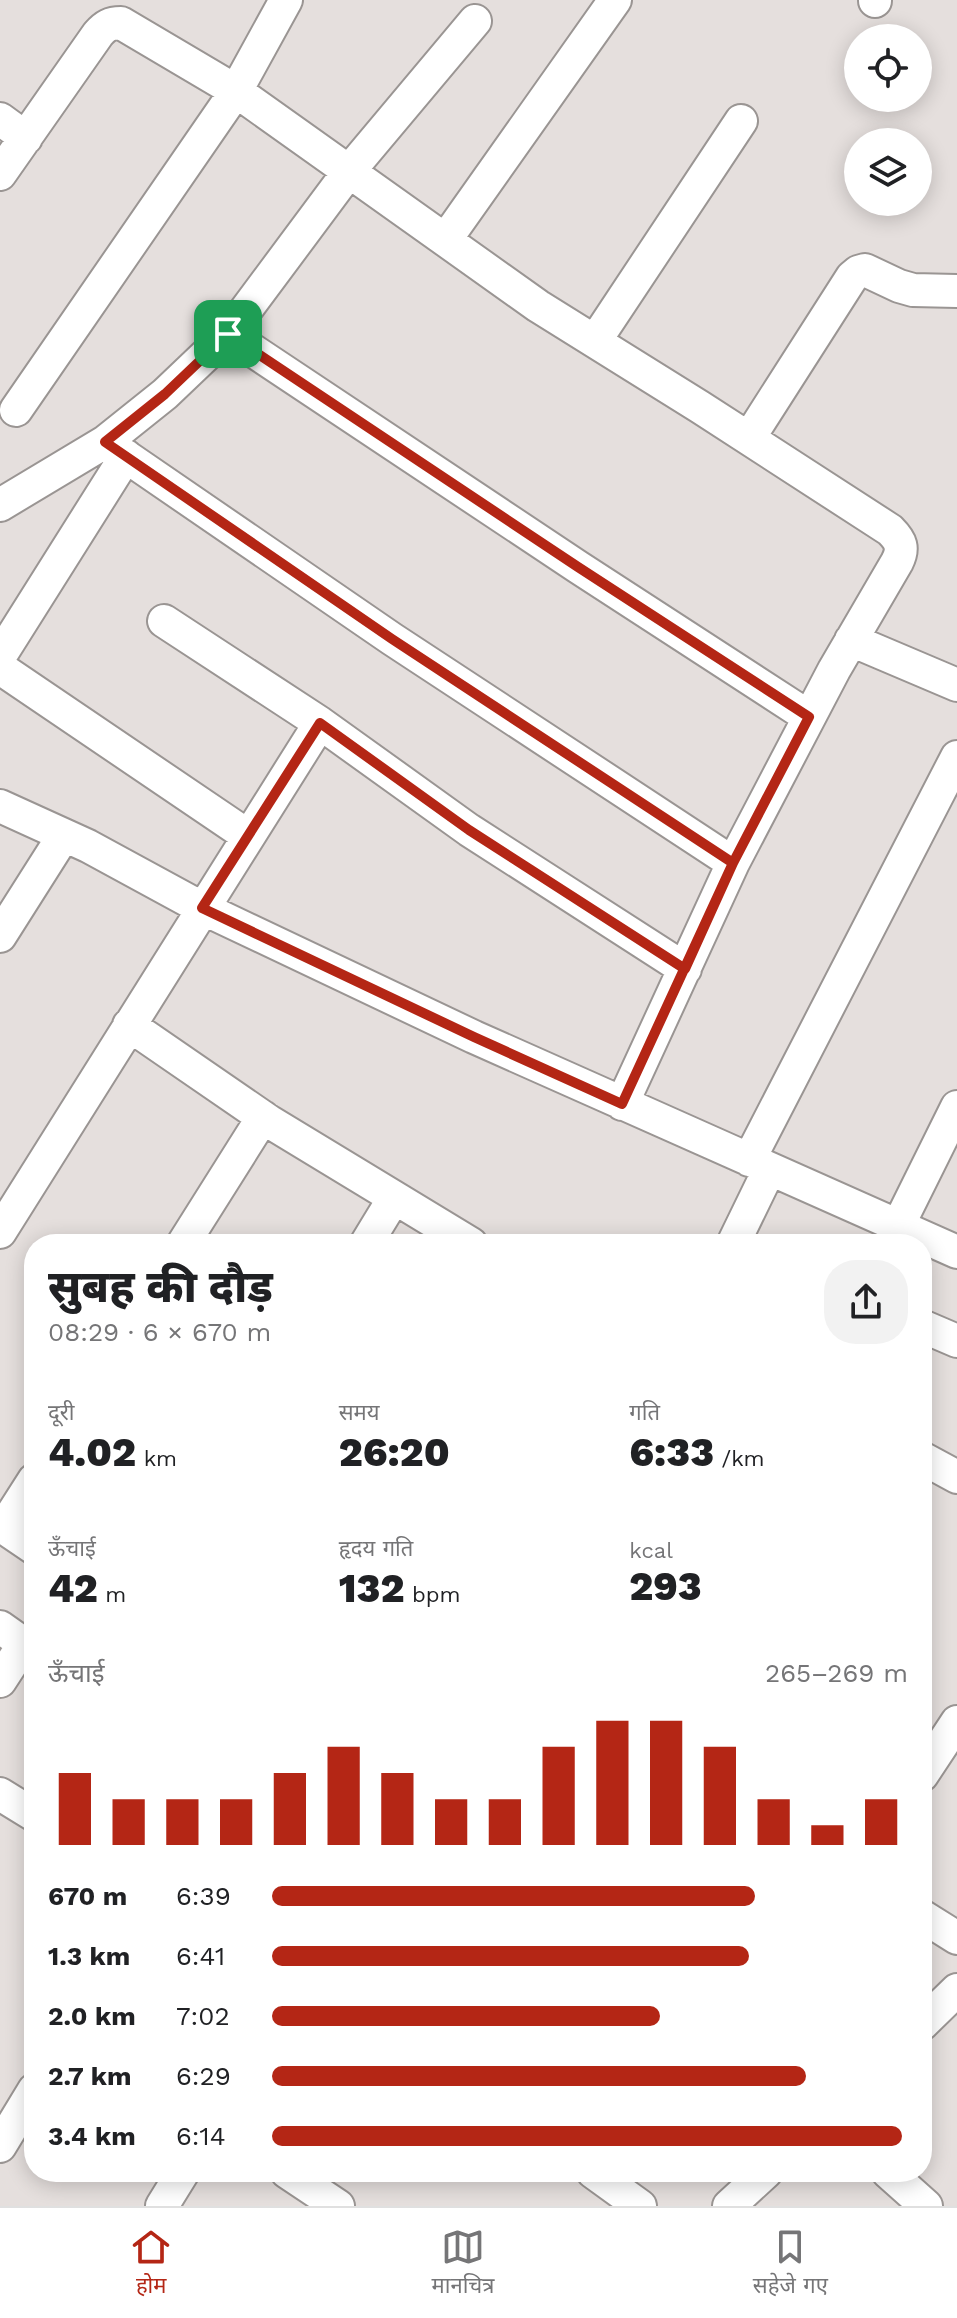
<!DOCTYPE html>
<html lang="hi">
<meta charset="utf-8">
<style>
:root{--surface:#fff;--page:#f2f2f2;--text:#202124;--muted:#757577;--line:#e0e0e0;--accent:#b42615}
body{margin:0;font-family:"Work Sans","Noto Sans Devanagari",sans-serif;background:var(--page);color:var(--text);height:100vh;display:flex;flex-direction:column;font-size:30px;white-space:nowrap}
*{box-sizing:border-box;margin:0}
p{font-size:26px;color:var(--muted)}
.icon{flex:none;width:44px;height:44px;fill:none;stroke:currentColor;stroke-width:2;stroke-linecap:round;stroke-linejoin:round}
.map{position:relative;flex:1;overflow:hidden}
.details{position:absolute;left:24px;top:1234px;width:908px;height:948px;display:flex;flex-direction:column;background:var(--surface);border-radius:32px;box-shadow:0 4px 20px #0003}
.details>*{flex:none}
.fabs{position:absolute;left:844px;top:24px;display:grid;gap:16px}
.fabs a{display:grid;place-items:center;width:88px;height:88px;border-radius:50%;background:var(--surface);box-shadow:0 4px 20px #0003;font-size:40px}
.pin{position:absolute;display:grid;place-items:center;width:68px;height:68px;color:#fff;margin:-34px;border-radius:16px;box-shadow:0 4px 12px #0006}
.round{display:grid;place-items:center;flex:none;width:84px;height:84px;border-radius:32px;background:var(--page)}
.summary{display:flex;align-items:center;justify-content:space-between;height:136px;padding:0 24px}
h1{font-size:44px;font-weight:800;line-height:60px}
.stats{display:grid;grid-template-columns:repeat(3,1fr);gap:12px;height:136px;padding:8px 24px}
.stats div{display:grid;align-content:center}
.stats b{font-size:40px;font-weight:800}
.stats small{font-size:22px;font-weight:400}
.stats p{font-size:22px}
.chart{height:224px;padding:16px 24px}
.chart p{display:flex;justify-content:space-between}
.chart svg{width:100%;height:144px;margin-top:8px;stroke:var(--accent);stroke-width:6}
ul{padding:0 24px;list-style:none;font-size:26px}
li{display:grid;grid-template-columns:128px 96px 1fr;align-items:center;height:60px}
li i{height:20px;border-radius:10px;background:var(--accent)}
.dock{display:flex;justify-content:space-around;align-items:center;height:112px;border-top:2px solid var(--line);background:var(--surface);font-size:22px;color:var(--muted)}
.dock a{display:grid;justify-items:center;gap:4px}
.dock .selected{color:var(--accent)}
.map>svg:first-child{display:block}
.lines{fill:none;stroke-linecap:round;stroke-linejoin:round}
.minor-casing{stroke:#9a9593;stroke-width:36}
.minor{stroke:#fff;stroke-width:32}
.route-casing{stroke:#fff;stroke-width:16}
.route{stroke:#b42615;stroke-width:10}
</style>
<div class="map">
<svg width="957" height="2206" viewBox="0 0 957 2206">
<rect width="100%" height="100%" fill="#e5dfdd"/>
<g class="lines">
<g class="minor-casing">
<path id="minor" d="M875,0V1
M0,119L26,138
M0,174L98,34C105,26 110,23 121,23L236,91L538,306L700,407L890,530C901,541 904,548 897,562L834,670L733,863L622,1104
M446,239L615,0
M228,334L578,567L809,717
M595,341L741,121
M16,410L236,91L286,0
M749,438L852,277L858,272L865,270L899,286L913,290L957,291
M105,442L392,639L733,863
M0,505L105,442L165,394L228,334L350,170L475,21
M164,621L320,723L469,830L685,969
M851,640L957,685
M0,656L126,456
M0,668L248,836
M0,806L88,846L202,908L474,1037L957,1252
M0,936L64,835
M129,1025L270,1122L471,1244
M749,1160L957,757
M898,1226L957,1107
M0,1232L320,723
M183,1244L263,1117
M366,1244L394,1198
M733,1244L769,1170
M922,1326L957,1341
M922,1458L957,1477
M0,1525L34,1548
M4,1527L34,1480
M0,1627L34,1651
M0,1681L24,1644
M922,1775L957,1722
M0,1794L34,1815
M922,1916L957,1938
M922,2024L957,1990
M0,2146L34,2090
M287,2172L338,2206
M593,2172L640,2206
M888,2172L926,2206
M162,2206L183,2172
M729,2206L766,2172"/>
</g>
<use href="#minor" class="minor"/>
</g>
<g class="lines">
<g class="route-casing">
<path id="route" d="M228,334L165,394L105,442L392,639L733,863L685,969L469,830L320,723L202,908L474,1037L622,1104L733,863L809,717L578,567L228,334"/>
</g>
<use href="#route" class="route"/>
</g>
</svg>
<div class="fabs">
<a><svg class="icon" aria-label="locate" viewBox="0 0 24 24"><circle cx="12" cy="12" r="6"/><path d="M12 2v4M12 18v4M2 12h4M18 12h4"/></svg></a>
<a><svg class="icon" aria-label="layers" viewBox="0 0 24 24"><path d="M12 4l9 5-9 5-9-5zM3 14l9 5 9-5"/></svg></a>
</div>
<div class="pin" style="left:228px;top:334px;background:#1e9e55"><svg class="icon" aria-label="arrive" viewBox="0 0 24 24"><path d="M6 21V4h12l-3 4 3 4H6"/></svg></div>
<section class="details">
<div class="summary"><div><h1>सुबह की दौड़</h1><p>08:29 · 6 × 670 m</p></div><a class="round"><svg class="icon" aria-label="share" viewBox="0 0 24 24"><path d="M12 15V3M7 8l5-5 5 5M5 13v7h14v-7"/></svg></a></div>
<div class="stats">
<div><p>दूरी</p><b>4.02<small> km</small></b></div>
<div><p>समय</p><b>26:20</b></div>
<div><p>गति</p><b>6:33<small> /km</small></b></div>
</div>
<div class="stats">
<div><p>ऊँचाई</p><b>42<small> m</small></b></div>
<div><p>हृदय गति</p><b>132<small> bpm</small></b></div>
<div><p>kcal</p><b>293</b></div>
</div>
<div class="chart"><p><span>ऊँचाई</span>265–269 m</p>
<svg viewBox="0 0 160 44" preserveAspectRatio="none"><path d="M5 44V22M15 44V30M25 44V30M35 44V30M45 44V22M55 44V14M65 44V22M75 44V30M85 44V30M95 44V14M105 44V6M115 44V6M125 44V14M135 44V30M145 44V38M155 44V30"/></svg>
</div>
<ul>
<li><b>670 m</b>6:39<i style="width:76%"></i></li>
<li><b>1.3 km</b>6:41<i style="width:75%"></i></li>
<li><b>2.0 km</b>7:02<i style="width:61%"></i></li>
<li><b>2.7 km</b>6:29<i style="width:84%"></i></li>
<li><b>3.4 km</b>6:14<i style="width:99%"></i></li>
</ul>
</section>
</div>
<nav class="dock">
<a class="selected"><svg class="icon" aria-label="home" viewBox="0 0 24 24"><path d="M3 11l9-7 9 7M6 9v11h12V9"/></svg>होम</a>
<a><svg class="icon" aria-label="map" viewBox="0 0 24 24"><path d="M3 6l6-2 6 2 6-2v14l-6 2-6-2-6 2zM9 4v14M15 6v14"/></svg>मानचित्र</a>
<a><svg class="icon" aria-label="saved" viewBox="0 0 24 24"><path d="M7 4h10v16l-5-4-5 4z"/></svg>सहेजे गए</a>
</nav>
